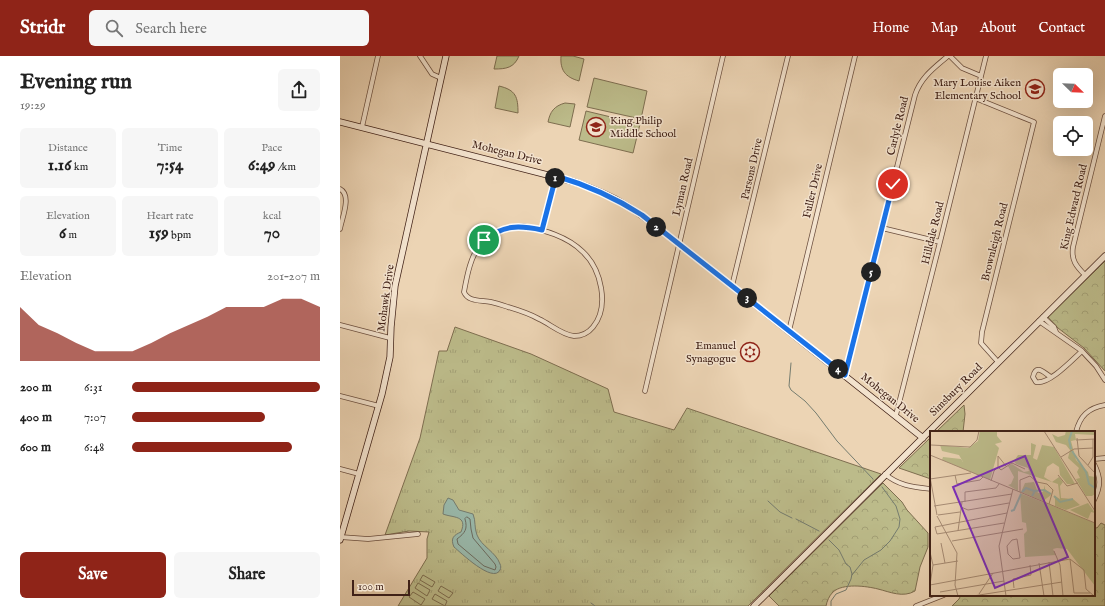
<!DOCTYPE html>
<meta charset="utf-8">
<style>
:root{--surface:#fff;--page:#f6f6f6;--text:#222;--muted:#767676;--accent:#8f2418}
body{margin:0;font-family:"IM FELL English",serif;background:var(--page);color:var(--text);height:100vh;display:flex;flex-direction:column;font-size:15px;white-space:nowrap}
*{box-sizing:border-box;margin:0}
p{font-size:13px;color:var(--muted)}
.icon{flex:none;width:22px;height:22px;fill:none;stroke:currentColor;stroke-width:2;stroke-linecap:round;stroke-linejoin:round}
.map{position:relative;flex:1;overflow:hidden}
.sheet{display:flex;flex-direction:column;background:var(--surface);width:340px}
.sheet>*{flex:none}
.needle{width:26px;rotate:113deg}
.buttons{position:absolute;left:713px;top:12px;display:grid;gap:8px}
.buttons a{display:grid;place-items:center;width:40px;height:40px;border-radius:6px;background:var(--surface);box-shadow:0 4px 16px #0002;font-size:20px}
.scale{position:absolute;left:12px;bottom:10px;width:58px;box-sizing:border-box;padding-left:4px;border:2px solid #402117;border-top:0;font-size:11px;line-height:14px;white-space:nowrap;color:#402117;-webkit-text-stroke:3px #f3e3ce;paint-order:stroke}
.pin{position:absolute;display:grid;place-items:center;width:34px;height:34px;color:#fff;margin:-17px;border:2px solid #fff;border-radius:50%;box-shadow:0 1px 4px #0007}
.km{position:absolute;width:20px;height:20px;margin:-10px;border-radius:50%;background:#222;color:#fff;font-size:11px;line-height:20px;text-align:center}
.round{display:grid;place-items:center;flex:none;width:42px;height:42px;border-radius:6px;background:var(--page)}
.summary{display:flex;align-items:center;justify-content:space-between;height:68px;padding:0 20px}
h1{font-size:22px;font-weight:700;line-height:30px}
.stats{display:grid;grid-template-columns:repeat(3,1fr);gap:6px;height:68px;padding:4px 20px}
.stats div{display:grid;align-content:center;border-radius:6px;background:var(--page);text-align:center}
.stats b{font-size:17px;font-weight:700}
.stats small{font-size:11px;font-weight:400}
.stats p{font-size:11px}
.chart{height:112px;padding:8px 20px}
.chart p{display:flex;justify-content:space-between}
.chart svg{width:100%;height:72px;margin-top:4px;fill:var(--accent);opacity:.7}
.cta{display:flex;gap:8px;margin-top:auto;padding:8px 20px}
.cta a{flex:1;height:46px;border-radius:6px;background:var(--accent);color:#fff;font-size:16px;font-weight:700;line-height:46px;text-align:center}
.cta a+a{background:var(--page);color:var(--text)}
ul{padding:0 20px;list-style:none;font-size:13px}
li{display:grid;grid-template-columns:64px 48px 1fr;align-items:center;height:30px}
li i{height:10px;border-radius:5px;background:var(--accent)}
header{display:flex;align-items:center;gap:24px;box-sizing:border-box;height:56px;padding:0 20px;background:var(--accent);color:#fff}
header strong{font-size:19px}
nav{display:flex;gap:22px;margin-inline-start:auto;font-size:14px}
.search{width:280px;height:36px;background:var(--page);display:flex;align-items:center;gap:10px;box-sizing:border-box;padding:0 14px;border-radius:6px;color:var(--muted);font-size:15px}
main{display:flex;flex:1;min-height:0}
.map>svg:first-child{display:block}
.grass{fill:url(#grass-tufts);stroke:#7e6e50}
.forest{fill:url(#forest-crowns);stroke:#7e6e50}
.pitch{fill:#bcbb8a;stroke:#7e6e50}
.water{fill:#99b8aa;stroke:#757c6f}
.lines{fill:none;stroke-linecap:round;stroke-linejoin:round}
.shore{stroke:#6c6c60;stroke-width:1}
.stream{stroke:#757c6f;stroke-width:1}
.street-casing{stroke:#6b4e3e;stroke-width:5.5}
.secondary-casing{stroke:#402117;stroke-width:7}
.street{stroke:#f3e3ce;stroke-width:4}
.secondary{stroke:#f3e3ce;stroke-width:5.5}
.route-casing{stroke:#fff;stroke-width:8}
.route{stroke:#1a73e8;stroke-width:5}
.labels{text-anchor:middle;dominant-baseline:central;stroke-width:3;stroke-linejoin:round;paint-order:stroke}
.poi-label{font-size:11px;fill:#402117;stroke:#f3e3ce;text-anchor:end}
.street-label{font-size:11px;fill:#402117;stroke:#f3e3ce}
.inset-river{fill:none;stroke:#99b8aa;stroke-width:2}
.inset-road{fill:none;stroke:#a78c75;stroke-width:1}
.view{fill:#7b2cbf;fill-opacity:0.15;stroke:#7b2cbf;stroke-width:2}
.inset-edge{fill:none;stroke:#402117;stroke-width:2}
</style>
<header>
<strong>Stridr</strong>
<div class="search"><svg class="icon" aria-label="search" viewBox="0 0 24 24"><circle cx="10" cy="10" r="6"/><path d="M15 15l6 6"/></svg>Search here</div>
<nav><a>Home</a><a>Map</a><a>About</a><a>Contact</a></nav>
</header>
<main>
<section class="sheet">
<div class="summary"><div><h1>Evening run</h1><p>19:29</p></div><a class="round"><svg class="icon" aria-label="share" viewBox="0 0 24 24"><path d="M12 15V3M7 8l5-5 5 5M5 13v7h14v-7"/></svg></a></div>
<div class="stats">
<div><p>Distance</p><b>1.16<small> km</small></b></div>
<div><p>Time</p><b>7:54</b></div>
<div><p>Pace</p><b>6:49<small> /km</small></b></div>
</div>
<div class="stats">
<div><p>Elevation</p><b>6<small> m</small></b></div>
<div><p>Heart rate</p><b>159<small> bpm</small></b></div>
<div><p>kcal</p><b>70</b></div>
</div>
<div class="chart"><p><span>Elevation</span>201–207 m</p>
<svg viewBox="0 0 160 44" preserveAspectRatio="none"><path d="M0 44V11L10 22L20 27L30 33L40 38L50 38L60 38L70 33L80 27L90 22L100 17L110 11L120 11L130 11L140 6L150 6L160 11V44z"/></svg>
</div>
<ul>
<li><b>200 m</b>6:31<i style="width:100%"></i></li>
<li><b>400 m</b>7:07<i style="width:71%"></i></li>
<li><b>600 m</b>6:48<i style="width:85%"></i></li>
</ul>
<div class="cta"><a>Save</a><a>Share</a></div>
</section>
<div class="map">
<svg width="765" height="550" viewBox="0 0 765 550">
<defs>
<pattern id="grass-tufts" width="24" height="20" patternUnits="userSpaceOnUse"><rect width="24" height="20" fill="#bcbb8a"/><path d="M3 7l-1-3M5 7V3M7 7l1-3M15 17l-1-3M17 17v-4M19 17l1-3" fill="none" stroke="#a3a076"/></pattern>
<pattern id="forest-crowns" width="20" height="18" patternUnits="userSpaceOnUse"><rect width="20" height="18" fill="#bcbb8a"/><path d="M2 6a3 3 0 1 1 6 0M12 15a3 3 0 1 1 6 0" fill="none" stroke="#a3a076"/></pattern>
</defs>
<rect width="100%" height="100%" fill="#ecd4b4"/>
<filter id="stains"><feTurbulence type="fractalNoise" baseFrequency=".005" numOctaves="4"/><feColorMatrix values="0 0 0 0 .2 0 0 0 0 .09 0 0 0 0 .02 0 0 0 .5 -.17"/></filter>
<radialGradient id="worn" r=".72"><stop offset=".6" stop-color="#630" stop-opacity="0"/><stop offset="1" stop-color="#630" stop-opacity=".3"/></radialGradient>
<path class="grass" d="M115,271L191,298L268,333L274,356L334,374L347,352L541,418L408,550H58L87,502V483L89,476L69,475L45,479L80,382L99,295H107Z"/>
<path class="forest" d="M765,205V315L744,292L718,272L708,261Z
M624,349L625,358L623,376H596Z
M591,381V423L559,412Z
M543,427L562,446L567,454L588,477V491L580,511L575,535C563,542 550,536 538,533C526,530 503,527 493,536C489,540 487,545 486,550H439L429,540Z
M761,467L765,469V550H612L619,543L621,539H667L671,541L676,539H754V471L757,472Z"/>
<path class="pitch" d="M157,0H179C174,12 166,13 154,13Z
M221,0H233L244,3L239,25C225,21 220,14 221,0Z
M254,22L307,35L301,63L247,51Z
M159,30C176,34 178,41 178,57L155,52Z
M225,47L235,48L230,71L208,66C210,56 214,50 225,47Z
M246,55L300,68L293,97L239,84Z
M83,519L95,526L92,531L80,524Z
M78,527L90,534L87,540L75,532Z
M101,530L113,537L109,542L98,535Z
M73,536L85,543L81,549L69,541Z
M95,538L107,545L105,550L92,543Z"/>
<path class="water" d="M108,442L113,444L119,454L133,458C136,465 134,472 137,479C141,490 156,496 160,508C161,510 161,512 160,514C153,528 120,496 114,491C110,482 114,479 121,476C128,459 113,462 103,458L104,449Z"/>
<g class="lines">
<path class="shore" d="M127,461L130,463L131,473L133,482L155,508L156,511L155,514L144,510L118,488L117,483C125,477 128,473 125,463Z"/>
<path class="stream" d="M451,307L449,330L451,334L465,345L476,357L497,385L533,423
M428,445L440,456L452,462
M456,463L479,475
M489,484L499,494L506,508L510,511L512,518L511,523L506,534L496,538L491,545V550
M512,519L524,504L541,494L550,485L559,471L560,463L556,450L542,431
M251,547L255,550"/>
<g class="street-casing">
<path id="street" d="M80,0L92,18L101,22
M610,0L622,12L641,20
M635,42L694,66L642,276L641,287L658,306
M22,71L38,0
M0,133C12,139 2,162 0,173
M183,170C204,174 227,180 243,196C261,213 270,250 253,271C249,276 242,280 234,280C222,279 210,268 199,263C190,258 178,254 168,251C162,249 156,247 151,246C141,244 128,246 124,236C131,197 138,174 183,170Z
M542,172L600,186
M202,174L215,120
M745,219C736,210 731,204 733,191L765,60
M392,230L448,0
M703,261L714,271L716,276
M699,265L742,295L756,310L765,324
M0,269L50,282
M449,275L515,0
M505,319L575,39C581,21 594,12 608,0
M711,321C704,317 696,307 693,321L696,326C709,329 733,303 742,295
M305,335L383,0
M0,340L39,350
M556,359L600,186L646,0
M736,376C740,360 748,352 765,349
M754,403L765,402
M754,408C761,422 761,430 754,444
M0,413L19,418
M545,418C559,430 574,431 591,433
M0,481L28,483L78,478
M576,550L604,539"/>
</g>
<g class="secondary-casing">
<path id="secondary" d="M0,66L235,126C252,132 268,138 284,148C303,159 321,174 339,188L583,382
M0,484L42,338L50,301L51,271L55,230L106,0
M414,550L765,200"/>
</g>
<use href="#street" class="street"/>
<use href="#secondary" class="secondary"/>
</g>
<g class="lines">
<g class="route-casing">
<path id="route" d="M144,184C164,169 178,169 202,174L216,120C247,129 274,141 302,159L505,319L553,128"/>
</g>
<use href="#route" class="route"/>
</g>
<defs>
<g id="school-ring" transform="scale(1)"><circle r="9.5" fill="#f3e3ce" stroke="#8f2418" stroke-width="1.5"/><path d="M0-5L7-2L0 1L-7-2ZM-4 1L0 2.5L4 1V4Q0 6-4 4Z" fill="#8f2418"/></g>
<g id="synagogue-ring" transform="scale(1)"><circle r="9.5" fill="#f3e3ce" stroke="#8f2418" stroke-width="1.5"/><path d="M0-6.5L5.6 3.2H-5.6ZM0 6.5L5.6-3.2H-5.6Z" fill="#8f2418"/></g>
</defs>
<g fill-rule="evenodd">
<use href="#school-ring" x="695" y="33"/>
<use href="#school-ring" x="256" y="71"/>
<use href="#synagogue-ring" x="410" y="296"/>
</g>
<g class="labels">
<g class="poi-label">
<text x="681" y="27">Mary Louise Aiken<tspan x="681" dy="13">Elementary School</tspan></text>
<text x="270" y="65" text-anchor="start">King Philip<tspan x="270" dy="13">Middle School</tspan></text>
<text x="396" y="290">Emanuel<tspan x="396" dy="13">Synagogue</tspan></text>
</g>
<g class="street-label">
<text transform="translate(558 70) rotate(-76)">Carlyle Road</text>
<text transform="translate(167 97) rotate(14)">Mohegan Drive</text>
<text transform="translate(412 113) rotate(-77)">Parsons Drive</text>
<text transform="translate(343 131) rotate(-77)">Lyman Road</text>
<text transform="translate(473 135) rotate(-77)">Fuller Drive</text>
<text transform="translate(734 151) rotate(-77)">King Edward Road</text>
<text transform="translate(593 177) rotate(-76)">Hilldale Road</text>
<text transform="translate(655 186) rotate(-76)">Brownleigh Road</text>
<text transform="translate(46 242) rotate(-82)">Mohawk Drive</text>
<text transform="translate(616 334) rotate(-45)">Simsbury Road</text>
<text transform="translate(550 342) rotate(39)">Mohegan Drive</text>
</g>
</g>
<g transform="translate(590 375)">
<rect width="165" height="165" fill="#ecd4b4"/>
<path d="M90,62L165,92V155L137,118L127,117L123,118L126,124L95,126L94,103L97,100L96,92L92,91Z" fill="#bcbb8a"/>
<path d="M50,0H67V5L72,11L65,13L69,17L60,49L12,29L13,26L31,28L33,31L38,17L48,10ZM136,0H165V4L145,3L146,9L141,10L146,29L158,41L159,45L165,46V63L162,65H156L146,48L150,47L147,41L149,37L138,27L140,19L136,14L126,11L122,3L128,6L135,4ZM101,12L106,14L103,27L107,29L112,14L124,16L145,53H137L130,44L129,36L123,32L117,36L114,46L122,51L129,46L133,51L130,55L131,67L143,68L150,74L136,79L125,75V65L130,68L128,53L88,40V60L78,54L81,53L84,46L78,35L82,33L94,41L99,40L98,37L86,33L84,30L88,24H101ZM104,51L108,62L113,61L115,54V58L121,64L113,70L91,61L95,52ZM158,72L165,82L161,81L158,88L140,79Z" fill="#bcbb8a"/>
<path d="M10,14L38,17L39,30L33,31L29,24L12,20Z" fill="#bcbb8a"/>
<path class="inset-river" d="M141,18L139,9L142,0M142,20L156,41L159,53L165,57M92,61L96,57L104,60M102,65L105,60L114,59L121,63M124,65L130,71L143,68M81,80L84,79L91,63"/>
<path class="inset-road" d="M114,0L165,80M147,7L149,25L165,42M146,9L165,8M1,14L40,16L47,9L49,0M0,24L165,92M131,26L144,18L163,17M158,34L163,26V8M76,35L68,25V36L71,39L82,32L95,38M25,44L27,53L50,49L53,46M128,44L137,55L148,52M0,46L7,84M0,48L41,42M61,50L64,40L68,36M90,61V49L100,45L107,51L117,53L123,59L119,73M35,71V61L66,57L69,53M4,75L82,63M31,76L38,79L79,72M8,84L30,81M7,85L27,122L25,154L28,165M74,92L7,103L5,96L77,82M28,100L32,71M87,108L90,127L83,128L78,123L77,115L82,109ZM22,110L93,98M11,112L15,132M124,120L130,134L133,165M0,121L3,134L0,154M140,128L144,162H160M140,128L154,139L156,158L164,165M119,131L123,165M109,132L114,165M3,134L28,130M0,154L140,128M84,157L83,148L101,144L100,134M10,161L74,150M49,163L63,142M43,165L132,151M76,165L69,115L83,58"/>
<path class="view" d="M95,25L138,126L65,157L23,56Z"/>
<rect width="165" height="165" class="inset-edge"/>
</g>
<rect width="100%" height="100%" filter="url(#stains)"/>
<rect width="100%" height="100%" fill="url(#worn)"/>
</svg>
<div class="buttons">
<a><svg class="needle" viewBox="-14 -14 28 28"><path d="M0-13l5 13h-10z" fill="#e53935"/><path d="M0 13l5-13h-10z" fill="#767676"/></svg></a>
<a><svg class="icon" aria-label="locate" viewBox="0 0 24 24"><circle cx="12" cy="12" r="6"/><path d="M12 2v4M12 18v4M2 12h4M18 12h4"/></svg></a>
</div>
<div class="scale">100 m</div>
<div class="pin" style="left:144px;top:184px;background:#1e9e55"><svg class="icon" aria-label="arrive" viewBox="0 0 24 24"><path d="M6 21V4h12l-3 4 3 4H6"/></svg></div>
<div class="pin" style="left:553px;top:128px;background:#d93025"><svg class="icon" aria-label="check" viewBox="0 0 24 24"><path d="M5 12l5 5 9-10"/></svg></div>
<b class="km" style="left:215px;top:122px">1</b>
<b class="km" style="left:316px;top:171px">2</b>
<b class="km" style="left:407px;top:242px">3</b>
<b class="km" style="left:498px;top:313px">4</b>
<b class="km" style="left:531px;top:216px">5</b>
</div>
</main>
